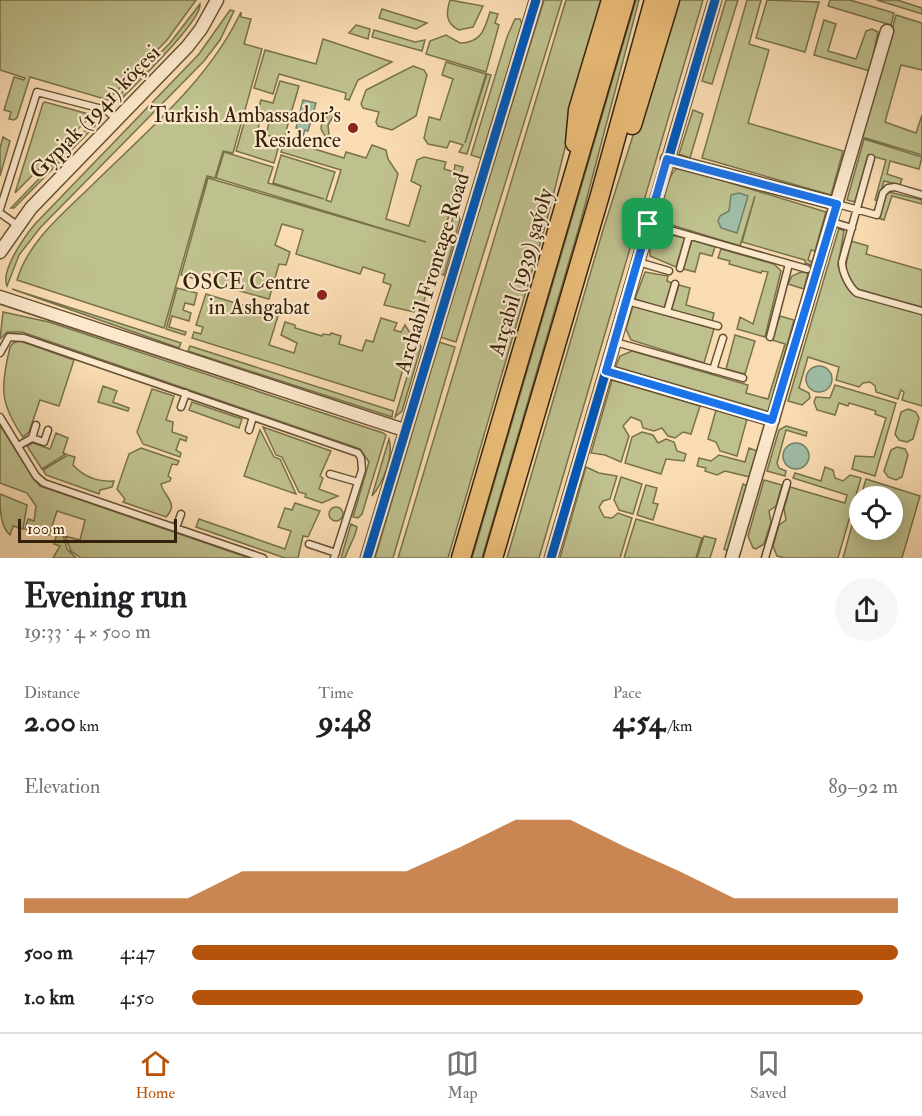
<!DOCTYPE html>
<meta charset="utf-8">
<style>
:root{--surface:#fff;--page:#f6f6f6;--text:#202124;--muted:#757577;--line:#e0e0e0;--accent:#b45309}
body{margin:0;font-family:"IM FELL Double Pica",serif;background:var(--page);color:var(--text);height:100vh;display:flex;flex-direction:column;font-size:22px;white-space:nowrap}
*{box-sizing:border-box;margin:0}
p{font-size:20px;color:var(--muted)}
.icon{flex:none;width:33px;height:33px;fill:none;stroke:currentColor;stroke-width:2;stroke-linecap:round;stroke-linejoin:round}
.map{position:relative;height:558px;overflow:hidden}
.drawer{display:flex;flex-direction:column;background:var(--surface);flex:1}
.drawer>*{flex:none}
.buttons{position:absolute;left:849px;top:486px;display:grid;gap:12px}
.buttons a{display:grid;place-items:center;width:54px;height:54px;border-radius:50%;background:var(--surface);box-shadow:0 3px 15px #0003;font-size:30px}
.scale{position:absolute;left:18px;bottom:15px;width:159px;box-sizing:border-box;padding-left:6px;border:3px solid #332209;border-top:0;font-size:16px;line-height:21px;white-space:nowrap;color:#332209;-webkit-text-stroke:4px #fce8cd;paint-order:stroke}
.pin{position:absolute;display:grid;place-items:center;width:51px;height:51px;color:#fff;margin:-26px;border-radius:12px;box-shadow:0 3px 9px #0006}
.round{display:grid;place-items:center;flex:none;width:63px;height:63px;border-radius:32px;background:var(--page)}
.overview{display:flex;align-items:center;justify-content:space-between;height:102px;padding:0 24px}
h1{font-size:33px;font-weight:700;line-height:45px}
.figures{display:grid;grid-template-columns:repeat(3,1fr);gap:9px;height:102px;padding:6px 24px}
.figures div{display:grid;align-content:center}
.figures b{font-size:30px;font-weight:700}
.figures small{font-size:16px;font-weight:400}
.figures p{font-size:16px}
.chart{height:168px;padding:12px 24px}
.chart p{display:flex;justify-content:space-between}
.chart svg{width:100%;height:108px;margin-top:6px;fill:var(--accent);opacity:.7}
ul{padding:0 24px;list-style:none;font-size:20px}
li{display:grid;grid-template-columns:96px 72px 1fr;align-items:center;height:45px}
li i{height:15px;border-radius:8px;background:var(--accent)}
.tabs{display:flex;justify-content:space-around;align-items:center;height:84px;border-top:2px solid var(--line);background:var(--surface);font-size:16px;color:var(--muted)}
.tabs a{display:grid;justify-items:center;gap:3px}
.tabs .selected{color:var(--accent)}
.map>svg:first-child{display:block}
.green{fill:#bec08d;stroke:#78714b;stroke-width:1.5}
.water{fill:#9fbca6;stroke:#747e67;stroke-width:1.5}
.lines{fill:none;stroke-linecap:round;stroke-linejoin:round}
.service-casing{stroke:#655033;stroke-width:9}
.minor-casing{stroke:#655033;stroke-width:15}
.primary-casing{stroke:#332209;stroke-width:21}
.service{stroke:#fce8cd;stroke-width:6}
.minor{stroke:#fce8cd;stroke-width:12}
.primary{stroke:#edbe79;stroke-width:18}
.cycleway-casing{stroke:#fce8cd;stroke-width:13}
.cycleway{stroke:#0057b8;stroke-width:9}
.route-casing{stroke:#fff;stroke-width:12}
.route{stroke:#1a73e8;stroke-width:8}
.poi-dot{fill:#8f2418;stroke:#fce8cd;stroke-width:2}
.labels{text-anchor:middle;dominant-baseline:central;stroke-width:4.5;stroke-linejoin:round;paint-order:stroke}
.street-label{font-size:22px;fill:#332209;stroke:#fce8cd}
.poi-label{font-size:22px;fill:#332209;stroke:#fce8cd;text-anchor:end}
</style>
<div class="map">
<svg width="922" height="558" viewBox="0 0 922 558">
<rect width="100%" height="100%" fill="#fadcb2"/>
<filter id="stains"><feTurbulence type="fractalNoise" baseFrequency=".00333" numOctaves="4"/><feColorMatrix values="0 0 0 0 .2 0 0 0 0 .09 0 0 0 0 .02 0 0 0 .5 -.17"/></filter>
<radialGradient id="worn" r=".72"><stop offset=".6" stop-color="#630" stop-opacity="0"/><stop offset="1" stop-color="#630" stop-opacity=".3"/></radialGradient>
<path class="green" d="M0,0H196L167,40L108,100L30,77L17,118L14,120L9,119L11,112L4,110L14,77L24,80L25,78L0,70Z
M450,0L483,6L473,27L459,30C445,23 446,13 450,0Z
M544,0H562L456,342L440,337Z
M566,0H606L574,112L547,220L448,558H398Z
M636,0H639L580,224L482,558H472Z
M676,0H703L539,558H507L603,230Z
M726,0H738L712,84L702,81Z
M747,0H761L749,44L769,50L748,123L843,151L831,195L702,158Z
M767,0L819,2L805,52L756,38Z
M830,0H850L894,13L891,25L828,6Z
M877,0H897L922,8V14Z
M200,4C202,21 134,86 119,101L112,103L170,43Z
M382,9L427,23L416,29L379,18Z
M230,10L234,11L220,40L204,61L40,228L19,255L7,286C0,271 25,236 35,224L199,54Z
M241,12V17L251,19L244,44L262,49L233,153L223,151L215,178L207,176L164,328L17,280C28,243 59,217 86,191C141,136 207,84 241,12Z
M490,12L498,14L495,23L499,25L486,72L426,54L430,41L446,35L460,43C481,43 485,29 490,12Z
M896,15L922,23V70L901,65L885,122L916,133L922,115V155L862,137Z
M515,19H520L522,24L481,158L471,155L507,37Z
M824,20L836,24L828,51L856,59L866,31L872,29L878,32L870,71L814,55Z
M356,25L370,29L368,39L349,33Z
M374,30L415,42L425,40L422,51L372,37Z
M323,39L392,62L358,80L349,100L345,99L346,93L279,74L273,94L254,88L265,50L316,64Z
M446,62L486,74L465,143L487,74L491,75L467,154L459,152L463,145L450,141L447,148L428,144L424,138L429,117L440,120L453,79L442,75Z
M413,66L424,70L427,75L416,116L392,130L378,126L376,122L379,112L363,108L361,104L366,90Z
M280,81L299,86L289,120L258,111L261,100L273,103Z
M45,102L92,115L15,193L43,103Z
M693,110L703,114L690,158L679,154Z
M332,112L334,115L328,125L329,135L325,136L321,129L322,121Z
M254,115L265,118L264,121H260L255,140L261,142V145L278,149L274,163L236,151L245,120L252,122Z
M98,117V123L14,208H11Z
M267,118L288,124L285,136L279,138L266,135L269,123L266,122Z
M3,137L10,141L0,176V148Z
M864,139L922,157L919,169L890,161L887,174L902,179L900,185L884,181L878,201L875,200L886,160L868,155L855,202L847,200Z
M285,140L344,158L346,152L366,158L372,145L386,150L388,159L398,174L386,219L409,226L421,186L411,181L417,160L424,157L446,162L444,169L454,172L455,165L463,167L422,308L418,307L414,312L384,305L391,285L383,282L385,274L363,267L360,274L296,254L303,230L282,224L275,245L290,252L286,265L279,264L269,299L181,275L208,178L426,242L216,178L224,152L273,167L268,183L324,199L273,183L281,155L335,172L326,200L331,202L341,170L281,152Z
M678,167L826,212L815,251L811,250L808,260L812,262L811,265L805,263V260L742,242L755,196L740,246L662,222C657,211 668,174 678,167Z
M889,192L922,200V204L892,196L884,220L878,218L885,196Z
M456,207L460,220L444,275L437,273Z
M839,228L844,231L838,266L850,291L922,314V406L902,400L904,392L901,390L898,399L876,392L875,386L870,382L863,383L859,387L836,380L839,367L808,357L799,388L809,393L810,398L802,405L788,401Z
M656,232L685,238L676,267L650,256V247Z
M692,240L715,247L712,256L700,253L695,272L683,269Z
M851,241L868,246L866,254L922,270V308L855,288L845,269Z
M721,249L774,264L781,271L765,337L737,329L740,317L753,324L768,272L762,271L761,273L729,264L730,261L718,258Z
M645,272L668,276L667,281L672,283L664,308L635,299Z
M801,272L808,273L804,289L788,284L792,276Z
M679,285L690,288L686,305L714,313L712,322L671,310Z
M177,288L197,293L194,305L185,303L183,310L191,313L189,321L172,316L169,327L186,332L185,335L166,329Z
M12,289L181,343L179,348Z
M206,294L278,316L269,345L294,353L297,343L281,335L285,322L295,325V328L322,336L323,334L330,335L331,333L341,336L339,344L362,351L366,340L373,342L381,318L397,323L394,330L401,332L405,325L412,336L394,401L192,338L194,332L201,334L203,327L196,325Z
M633,306L714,329L704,363L631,340L626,329Z
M3,312L49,322L383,433L386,435L362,514L358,518L353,517L369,462L360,449L22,332H7L0,339Z
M780,316L794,320L768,412L615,368L620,356L632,351L748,385L746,393L768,399L785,344L772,340Z
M735,335L755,341L745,374L726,369Z
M418,340L421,347L402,411L395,417Z
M20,341L74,360L59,406L40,400L29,432L23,437C0,404 0,388 10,347L13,343Z
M439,342L455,347L393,558H375Z
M190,346L393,411L392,417L188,351Z
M612,380L700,406L691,434L683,432L675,438L668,436L662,428L654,431L643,428L641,421L631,417L623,426L629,436L621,462L605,455L591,453Z
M835,385L896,403L875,476L852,469L855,456L874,457L886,418L875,414L876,411L849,403L848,406L839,403L835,415L817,410L814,402L816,397L830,398Z
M103,386L117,391L113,402L129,408L128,411L98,402Z
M152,389L174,396L166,420L173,422L172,432L187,437L186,441L180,439L176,450L181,453L180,457L143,444L137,432Z
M192,402L242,419L239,428L189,410Z
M908,409L916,412L919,418L913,439L907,442L899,440L895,434L901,412Z
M716,410L747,419L737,456L720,451L716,442L708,439Z
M0,425L33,478L40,486L249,558H81L71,551L65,536L80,540L85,520L57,511L49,535L25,529L28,519L34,521L36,506L27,493L0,483Z
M786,426L807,432L806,436L786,430L777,463L779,468L786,471L785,476L767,471L779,430Z
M263,427L331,451L320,476L323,478L319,489L338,496L322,503L305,497L306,494L299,492L282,457L276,455Z
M260,430L274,457L280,459L296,494L244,476Z
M642,432L653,435L658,443L666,439L674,442L677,451L686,454L684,461L666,459L661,474L625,463L632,437Z
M56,433L68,438L63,453L66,454L42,469L27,446L33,443L50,449Z
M389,439C394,456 383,483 372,496Z
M897,447L905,449L908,455L902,477L896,480L888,477L884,471L891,450Z
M141,448L179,461L177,465L172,464L168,476L171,478L170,481L161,484C163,496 180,503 166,517L123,502L125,499L117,489L129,454Z
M749,448L757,451L750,477L725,471L717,475L705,471L706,468L697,466L699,458L711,461L719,455L745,462Z
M68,455L75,457L73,465C84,477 98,482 114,481L112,487L100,490L99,494L46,475L43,470Z
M586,467L599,473L617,476L610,499L603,501L599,507L604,517L612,518L618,513L632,518L620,558H560Z
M825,467L833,470L835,478L843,481L850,475L861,478L838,558H785L777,556L773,546L779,525L786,520L784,509L790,487L845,503L847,495L793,478L795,473L821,481Z
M621,477L642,484L633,514L619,510L614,500Z
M866,479L920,496L902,558H843L859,500L860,530H892V496H861Z
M764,480L782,485L776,506L769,511L771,522L764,544L756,549L753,548L748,536Z
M743,484L747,486L728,551L724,549Z
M646,485L657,488L653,503L658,504L653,520L637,515Z
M0,494L27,505L23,529L13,526L10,535C0,527 0,507 0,494Z
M295,503L320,511L308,537L303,536L298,558H285L196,527L199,519L285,549L291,531L278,527L285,508L292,510Z
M329 514a7 7 0 1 1 14 0a7 7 0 1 1-14 0Z
M636,519L702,538L696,558H624Z
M351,524L357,527C356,536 348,548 345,558H341Z
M57,533L63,535L67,549L76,558H53L60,546L54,544Z
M704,536L716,539L710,558H697Z"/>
<path class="water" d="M303,100L316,103L308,131L305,130L303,136L297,134L299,129L296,128Z
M739,193L748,196L737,233L721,228L718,221L720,216L729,211L731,195Z
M806 379a13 13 0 1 1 26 0a13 13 0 1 1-26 0Z
M783 456a13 13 0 1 1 26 0a13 13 0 1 1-26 0Z"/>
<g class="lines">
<g class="service-casing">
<path id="service" d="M871,158L842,262C842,272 849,287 857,293L922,311
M837,204L877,215L883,193L888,188L895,187L922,195
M0,209L37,92L106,110L116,119
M0,213L17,225
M832,222L852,228
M649,224L807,269
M638,262L669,271
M680,268L689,236
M627,301L718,326
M667,312L675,284
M770,337L789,264
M615,342L743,378
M0,353L9,337L24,338L358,453L361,458L362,470L334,558
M713,370L723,338
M181,407L186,393
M0,417L36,476L44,483L263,558
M249,430L253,417
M32,438L44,442L48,430
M18,446L32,438L36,425
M330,474L358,482
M176,528L181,514
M309,544L336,553
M765,558L787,483"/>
</g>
<g class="minor-casing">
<path id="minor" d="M667,159L837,204
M0,252L31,208L187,47L201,29L217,0
M0,297L404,430
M606,371L773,420
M367,558L536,0
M551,558L715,0
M732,558L887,31"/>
</g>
<g class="primary-casing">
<path id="primary" d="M632,125L670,0
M575,143L578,110L611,0
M461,558L625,0
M493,558L600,195L654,0"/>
</g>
<use href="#service" class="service"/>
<use href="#minor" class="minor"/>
<use href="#primary" class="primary"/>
<g class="cycleway-casing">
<path id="cycleway" d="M367,558L536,0
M551,558L715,0"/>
</g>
<use href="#cycleway" class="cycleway"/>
</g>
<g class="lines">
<g class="route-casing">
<path id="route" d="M667,159L837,204L772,420L606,371Z"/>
</g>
<use href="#route" class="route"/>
</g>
<g class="poi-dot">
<circle cx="353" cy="128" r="6"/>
<circle cx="322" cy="295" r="6"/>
</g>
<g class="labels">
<g class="street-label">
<text transform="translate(95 112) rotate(-46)">Gypjak (1941) köçesi</text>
<text transform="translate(521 272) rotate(-73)">Arçabil (1939) şaýoly</text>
<text transform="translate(432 273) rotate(-73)">Archabil Frontage Road</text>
</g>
<g class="poi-label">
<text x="341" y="115">Turkish Ambassador's<tspan x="341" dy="25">Residence</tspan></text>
<text x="310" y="282">OSCE Centre<tspan x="310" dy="25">in Ashgabat</tspan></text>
</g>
</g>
<rect width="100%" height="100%" filter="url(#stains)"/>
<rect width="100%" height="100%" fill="url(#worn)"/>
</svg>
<div class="buttons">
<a><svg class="icon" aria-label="locate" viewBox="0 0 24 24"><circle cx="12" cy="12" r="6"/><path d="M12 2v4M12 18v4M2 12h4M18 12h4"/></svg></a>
</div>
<div class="scale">100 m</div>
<div class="pin" style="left:648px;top:224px;background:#1e9e55"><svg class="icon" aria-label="arrive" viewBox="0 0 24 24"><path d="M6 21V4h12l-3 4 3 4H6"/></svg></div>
</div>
<section class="drawer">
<div class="overview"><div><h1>Evening run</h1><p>19:33 · 4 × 500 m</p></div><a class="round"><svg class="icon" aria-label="share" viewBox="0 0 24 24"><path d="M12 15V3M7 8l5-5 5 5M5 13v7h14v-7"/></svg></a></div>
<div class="figures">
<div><p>Distance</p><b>2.00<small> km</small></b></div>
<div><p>Time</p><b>9:48</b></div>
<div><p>Pace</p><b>4:54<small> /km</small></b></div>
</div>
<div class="chart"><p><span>Elevation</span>89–92 m</p>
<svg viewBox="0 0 160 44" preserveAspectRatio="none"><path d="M0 44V38L10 38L20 38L30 38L40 27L50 27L60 27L70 27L80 17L90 6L100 6L110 17L120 27L130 38L140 38L150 38L160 38V44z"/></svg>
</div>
<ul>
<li><b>500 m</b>4:47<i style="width:100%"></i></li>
<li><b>1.0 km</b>4:50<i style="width:95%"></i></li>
</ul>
</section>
<nav class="tabs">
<a class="selected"><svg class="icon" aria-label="home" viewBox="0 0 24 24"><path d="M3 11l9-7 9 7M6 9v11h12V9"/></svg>Home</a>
<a><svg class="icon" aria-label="map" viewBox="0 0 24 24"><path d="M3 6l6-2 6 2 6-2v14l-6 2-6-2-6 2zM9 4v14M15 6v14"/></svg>Map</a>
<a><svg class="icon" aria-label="saved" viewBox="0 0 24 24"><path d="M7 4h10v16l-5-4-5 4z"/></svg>Saved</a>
</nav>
